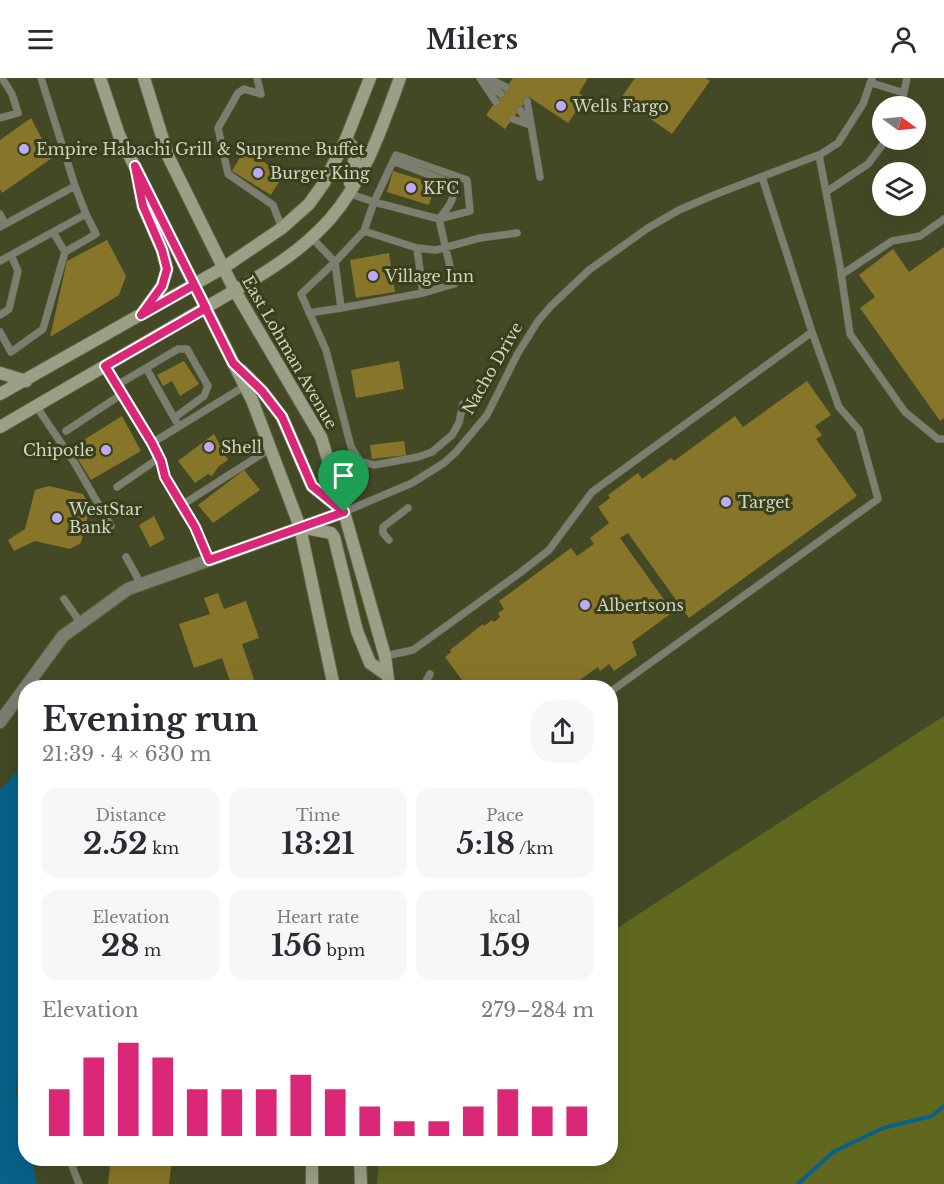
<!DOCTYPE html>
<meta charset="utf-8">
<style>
:root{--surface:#fff;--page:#f7f7f7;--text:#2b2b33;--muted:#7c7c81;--accent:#db2777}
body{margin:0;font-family:"Libre Baskerville",serif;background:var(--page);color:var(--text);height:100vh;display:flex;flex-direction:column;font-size:22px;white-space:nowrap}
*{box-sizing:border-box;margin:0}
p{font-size:20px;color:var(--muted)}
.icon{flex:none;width:33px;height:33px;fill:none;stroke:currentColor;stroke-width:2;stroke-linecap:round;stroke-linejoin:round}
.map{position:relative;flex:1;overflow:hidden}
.details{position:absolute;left:18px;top:602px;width:600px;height:486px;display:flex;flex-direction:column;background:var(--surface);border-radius:24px;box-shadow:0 6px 24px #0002}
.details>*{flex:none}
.needle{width:39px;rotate:105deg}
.controls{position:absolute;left:872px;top:18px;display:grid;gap:12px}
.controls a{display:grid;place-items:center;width:54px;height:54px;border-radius:50%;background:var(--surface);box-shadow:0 6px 24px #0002;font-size:30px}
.pin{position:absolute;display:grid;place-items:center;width:51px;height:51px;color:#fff;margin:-62px -26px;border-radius:50% 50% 50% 0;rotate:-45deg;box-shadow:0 0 6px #0007}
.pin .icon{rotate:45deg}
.round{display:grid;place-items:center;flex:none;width:63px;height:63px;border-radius:24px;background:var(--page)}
.overview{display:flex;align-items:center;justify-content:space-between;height:102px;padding:0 24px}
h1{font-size:33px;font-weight:700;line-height:45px}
.figures{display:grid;grid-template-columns:repeat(3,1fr);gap:9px;height:102px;padding:6px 24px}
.figures div{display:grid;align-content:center;border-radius:15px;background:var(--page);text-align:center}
.figures b{font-size:30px;font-weight:700}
.figures small{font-size:16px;font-weight:400}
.figures p{font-size:16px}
.chart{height:168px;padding:12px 24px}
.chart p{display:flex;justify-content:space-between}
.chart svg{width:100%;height:108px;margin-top:6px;stroke:var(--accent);stroke-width:6}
header{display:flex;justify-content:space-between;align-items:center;height:78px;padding:0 24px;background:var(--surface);font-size:27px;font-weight:700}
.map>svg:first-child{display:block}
.green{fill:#606820}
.water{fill:#086188}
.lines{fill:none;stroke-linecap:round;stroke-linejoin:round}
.stream{stroke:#086188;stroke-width:4}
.building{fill:#877529}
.service-casing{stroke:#606544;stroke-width:8}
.minor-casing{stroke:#606544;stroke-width:14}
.secondary-casing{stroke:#606544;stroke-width:14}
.service{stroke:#7c7f6f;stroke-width:7}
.minor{stroke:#7c7f6f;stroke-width:12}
.secondary{stroke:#9a9f85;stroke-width:12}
.route-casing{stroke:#fff;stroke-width:12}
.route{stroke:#db2777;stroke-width:8}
.poi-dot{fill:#bda9f5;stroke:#393e1b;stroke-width:2}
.labels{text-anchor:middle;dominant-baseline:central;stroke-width:6;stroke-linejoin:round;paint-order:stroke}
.poi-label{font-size:16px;fill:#d0d4c0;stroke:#393e1b;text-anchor:start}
.street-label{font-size:16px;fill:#d0d4c0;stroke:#393e1b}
</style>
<header><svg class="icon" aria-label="menu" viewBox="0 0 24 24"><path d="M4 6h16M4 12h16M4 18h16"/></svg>Milers<svg class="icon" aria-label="person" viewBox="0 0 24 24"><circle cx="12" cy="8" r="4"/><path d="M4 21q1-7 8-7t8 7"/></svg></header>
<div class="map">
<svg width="944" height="1106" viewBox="0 0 944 1106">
<rect width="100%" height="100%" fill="#444925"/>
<path class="green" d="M944,638V1106H377L379,1080H610L611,854Z"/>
<path class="water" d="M25,683L26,915L23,925L16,1014L25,1057L26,1080H31L37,1106H0V713Z"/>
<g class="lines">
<path class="stream" d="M798,1106L833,1074L883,1050L932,1038L944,1028"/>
</g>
<path class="building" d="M513,0H588L579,15L585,20L568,45L529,19L505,51L486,37Z
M635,0H706L710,3L672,56L621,20Z
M31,40L52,80L2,115L0,111V62Z
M245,71L283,97L271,117L232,93Z
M393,93L435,106L429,127L387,114Z
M107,162L126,198L119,217L50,259L67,183Z
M944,169V340L940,343L860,230L875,219L859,197L893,171L909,194Z
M389,175L395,214L356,220L350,182Z
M184,283L199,306L180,318L172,303L163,308L157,297Z
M399,283L404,311L356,320L351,292Z
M807,303L831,337L815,348L822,357L816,361L857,418L689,540L628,455L620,460L673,534L632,564L637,577L614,593L609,586L600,593L598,589L570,609H467L445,579L451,574L450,572L483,546L484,548L492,542L494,544L500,539L498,535L504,531L499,523L571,470L577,478L594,466L590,460L609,445L598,429L610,420L608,417L638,395L642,401L671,380L674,383L735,338L743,349Z
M122,338L141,373L91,402L71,370Z
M214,356L228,382L219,388L212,398L208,396L195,405L178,383Z
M404,363L406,377L372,381L370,367Z
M244,392L260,412L213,445L198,427Z
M49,408L83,416L90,428L81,465L70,471L35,463L14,473L8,462L25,451L35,412Z
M154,438L165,461L150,469L139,447Z
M218,515L224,531L246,523L259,560L242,566L256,607L250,609H232L222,580L194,590L179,546L210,536L204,520Z
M111,1080H172L169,1106H108Z"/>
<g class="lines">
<g class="service-casing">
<path id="service" d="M257,0L261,16
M480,0L496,24
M488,0L506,9
M485,2L501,16
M872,5L904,15
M261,16L244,11L238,15L218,50L228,96L273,127L282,150
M527,23L540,99
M901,28L907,0
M520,32L528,45
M0,40L18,35L12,16L2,0
M513,41L530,47
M819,77L840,188L850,256L905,334L938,361H944
M393,83L448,104C460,118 448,129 439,141
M826,114L868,86L886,62
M348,115L374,124L364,153L335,184L301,216L326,272L351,369L360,383L374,387L418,379L432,374L452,357L459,345L463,326
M0,136L5,146
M0,149L75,108
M364,153L417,170L436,172L480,160L517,155
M53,154L65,174
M0,183L86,136L75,108L41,0
M841,197L892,163L920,158L944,141
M423,215L454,206L439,141L374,124L396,77L467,102L470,133L439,141
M341,230L423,215L417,170
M309,235L341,230L335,184L311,159
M0,237L9,231L18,193L11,177
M0,254L11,274L43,251L65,174L96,156L86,136
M105,288L159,380L117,409
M146,290L178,271H187L208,308L204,318L174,340
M117,307L146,290L176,343
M36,328L74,384L111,448
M66,353L122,316
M152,365L245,308
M159,380L165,399L195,449L209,482
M182,427L271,370
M344,434L412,405L444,385L456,374L487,337L518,275L538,243L551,228L589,192L648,150L679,132L714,117L821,76L838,65L863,26L872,0
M389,462L383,455V449L408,430
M126,479L141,506
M64,521L80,544
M385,578L413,572L521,494L549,472L592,414L812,254L762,99
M423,609L430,596
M610,614L878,421L859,352L839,329L812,254
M69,1080L79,1106"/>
</g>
<g class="minor-casing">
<path id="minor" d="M0,644L63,558L128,511L344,434"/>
</g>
<g class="secondary-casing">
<path id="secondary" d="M100,0L119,57L252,322L300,449L334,609
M144,0L168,78L215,173L235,213L321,359L344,434L385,578L389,609
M346,61L356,73L350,105
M139,107L143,128L162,172L167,191L162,208L143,234
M241,292L262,313L282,339L312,408L344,434
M0,295L26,303
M0,316L223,190L282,150L309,126L324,105L346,61L370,0
M0,349C65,311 131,273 196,235C242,208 294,182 330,141C365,101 382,49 400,0
M300,449L331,455L334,459L357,553L370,585L387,597
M360,1080L361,1106
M312,1106V1080"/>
</g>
<use href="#service" class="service"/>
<use href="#minor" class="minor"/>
<use href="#secondary" class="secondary"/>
</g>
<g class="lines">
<g class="route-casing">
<path id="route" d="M344,434L312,408L282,339L262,313L233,285L194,207L141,237L162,208L167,191L162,172L143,128L135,88L206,230L105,288L152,365L161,383L165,399L195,449L209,482L344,434"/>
</g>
<use href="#route" class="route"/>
</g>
<g class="poi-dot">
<circle cx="561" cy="28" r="6"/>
<circle cx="24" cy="71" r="6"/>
<circle cx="258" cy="95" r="6"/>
<circle cx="411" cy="110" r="6"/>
<circle cx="373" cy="198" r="6"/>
<circle cx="209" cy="369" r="6"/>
<circle cx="106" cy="372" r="6"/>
<circle cx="726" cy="424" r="6"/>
<circle cx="57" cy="440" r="6"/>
<circle cx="585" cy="527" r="6"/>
</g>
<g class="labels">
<g class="poi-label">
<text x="573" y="28">Wells Fargo</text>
<text x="36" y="71">Empire Habachi Grill &amp; Supreme Buffet</text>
<text x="270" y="95">Burger King</text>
<text x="423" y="110">KFC</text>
<text x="385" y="198">Village Inn</text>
<text x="221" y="369">Shell</text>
<text x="94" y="372" text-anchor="end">Chipotle</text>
<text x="738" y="424">Target</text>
<text x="69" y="431">WestStar<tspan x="69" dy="18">Bank</tspan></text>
<text x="597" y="527">Albertsons</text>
</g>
<g class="street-label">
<text transform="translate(290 274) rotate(60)">East Lohman Avenue</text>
<text transform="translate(492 290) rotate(-60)">Nacho Drive</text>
</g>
</g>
</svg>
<div class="controls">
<a><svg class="needle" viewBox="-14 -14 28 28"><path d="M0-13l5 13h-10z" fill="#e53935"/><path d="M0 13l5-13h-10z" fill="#7c7c81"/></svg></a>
<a><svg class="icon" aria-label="layers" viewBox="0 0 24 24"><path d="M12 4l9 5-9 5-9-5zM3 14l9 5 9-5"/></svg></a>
</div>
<div class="pin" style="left:344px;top:434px;background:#1e9e55"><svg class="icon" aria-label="arrive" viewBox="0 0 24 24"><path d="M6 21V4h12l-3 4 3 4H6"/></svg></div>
<section class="details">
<div class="overview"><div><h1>Evening run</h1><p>21:39 · 4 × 630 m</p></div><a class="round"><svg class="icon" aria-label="share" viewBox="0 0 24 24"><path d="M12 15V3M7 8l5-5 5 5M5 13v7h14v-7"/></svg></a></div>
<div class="figures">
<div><p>Distance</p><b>2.52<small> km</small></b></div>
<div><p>Time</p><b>13:21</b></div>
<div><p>Pace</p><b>5:18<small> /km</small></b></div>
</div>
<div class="figures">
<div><p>Elevation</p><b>28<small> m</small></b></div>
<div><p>Heart rate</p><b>156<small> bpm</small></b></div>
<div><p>kcal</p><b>159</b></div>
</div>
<div class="chart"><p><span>Elevation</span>279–284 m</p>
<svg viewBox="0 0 160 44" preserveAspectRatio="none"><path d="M5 44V25M15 44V12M25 44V6M35 44V12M45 44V25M55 44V25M65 44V25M75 44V19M85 44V25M95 44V32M105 44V38M115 44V38M125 44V32M135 44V25M145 44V32M155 44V32"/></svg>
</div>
</section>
</div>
